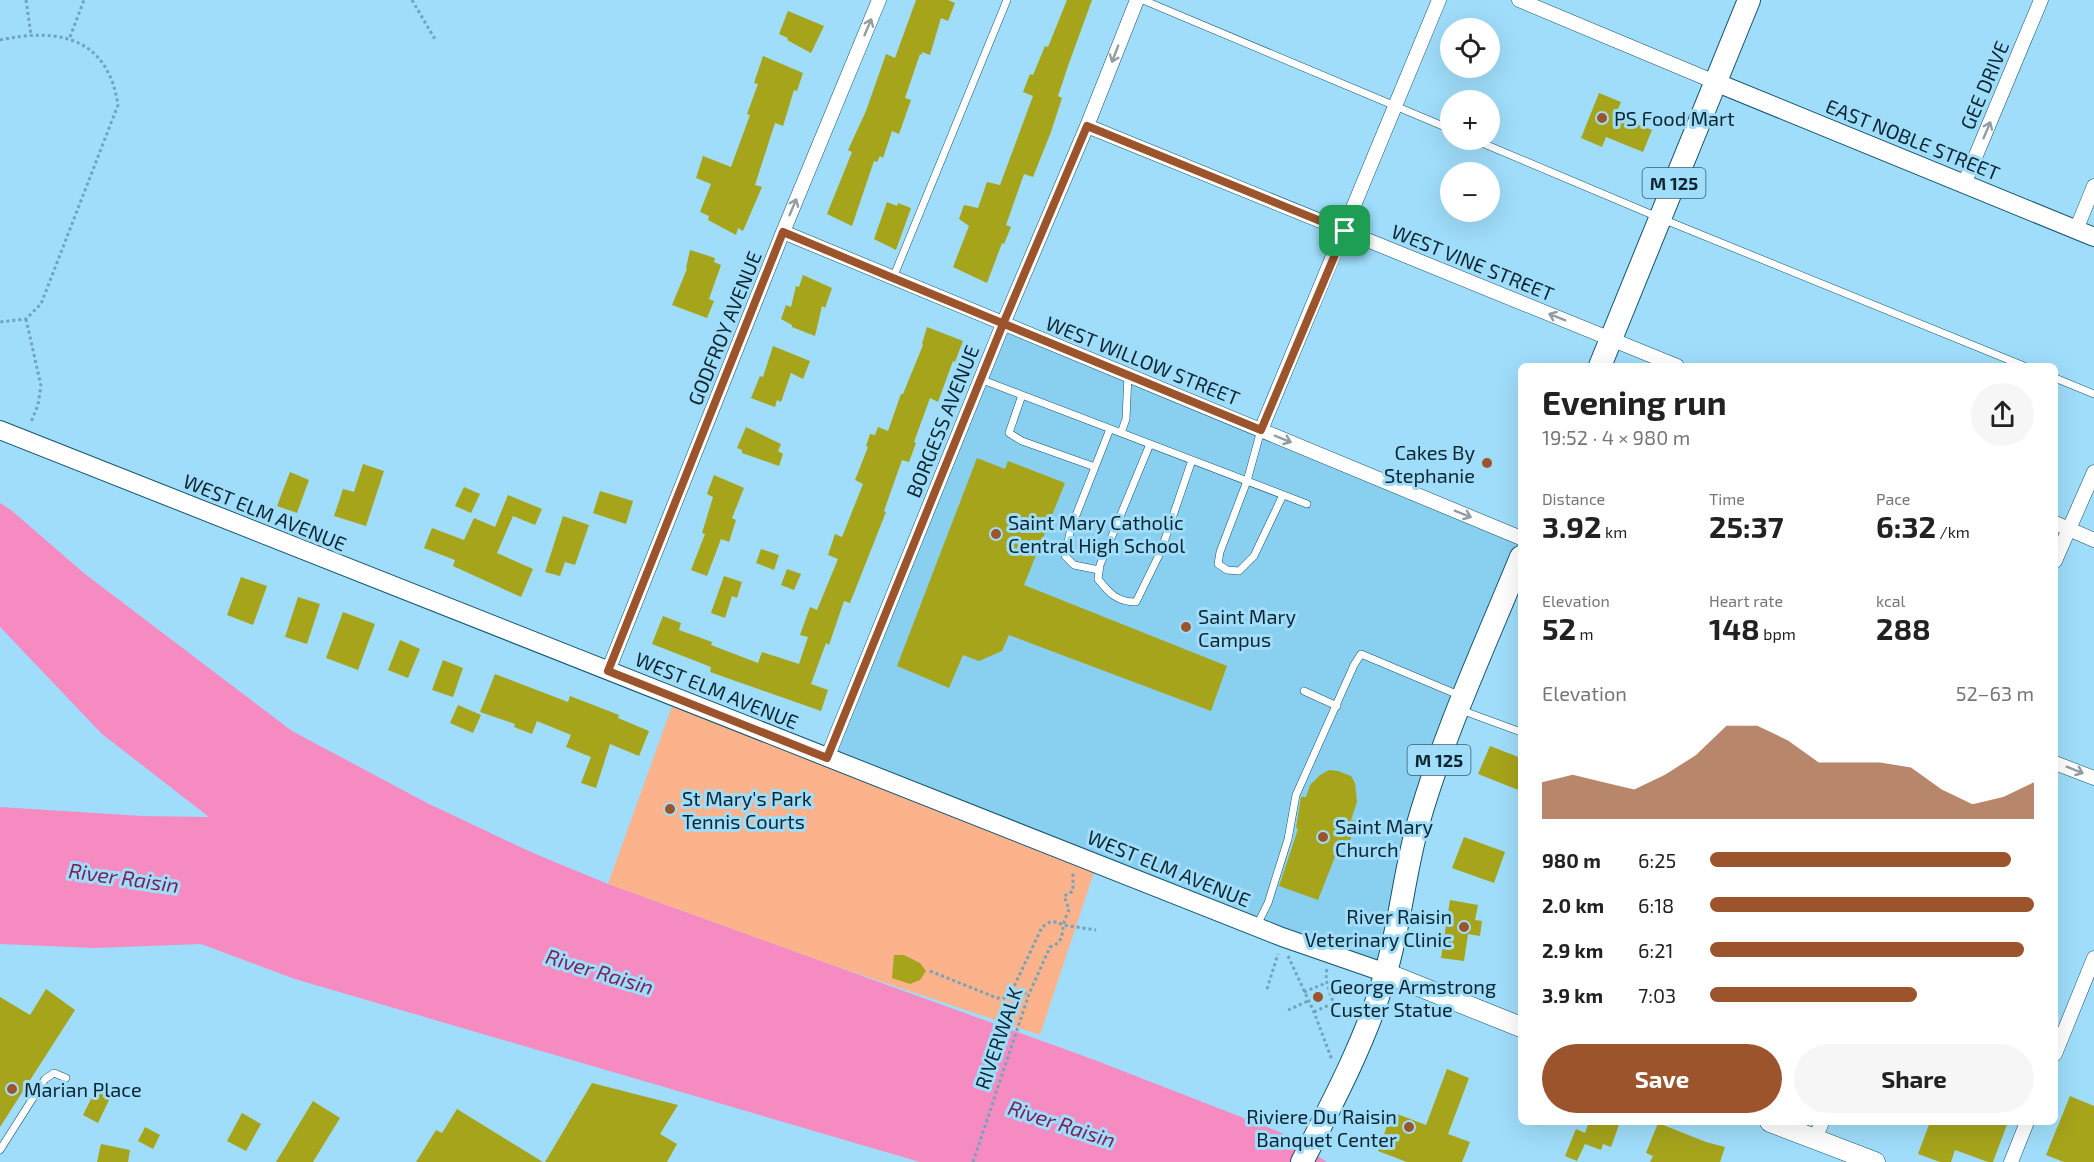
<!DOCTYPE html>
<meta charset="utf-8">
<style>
:root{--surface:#fff;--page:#f6f6f6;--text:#222;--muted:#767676;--accent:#9b542c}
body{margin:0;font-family:"Exo 2",sans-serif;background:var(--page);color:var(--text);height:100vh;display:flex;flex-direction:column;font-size:22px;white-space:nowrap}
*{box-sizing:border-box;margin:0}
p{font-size:20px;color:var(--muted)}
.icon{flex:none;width:33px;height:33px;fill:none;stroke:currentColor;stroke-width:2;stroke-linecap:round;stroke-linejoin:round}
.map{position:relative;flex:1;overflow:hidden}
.details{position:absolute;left:1518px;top:363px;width:540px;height:762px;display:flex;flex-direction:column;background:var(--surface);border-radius:9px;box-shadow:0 6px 24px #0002}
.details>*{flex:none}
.controls{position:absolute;left:1440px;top:18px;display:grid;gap:12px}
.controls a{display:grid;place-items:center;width:60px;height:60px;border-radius:50%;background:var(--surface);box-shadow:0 6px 24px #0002;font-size:30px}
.pin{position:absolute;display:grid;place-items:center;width:51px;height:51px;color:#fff;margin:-26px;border-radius:12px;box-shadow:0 3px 9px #0006}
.round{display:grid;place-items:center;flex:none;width:63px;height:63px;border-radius:32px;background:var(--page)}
.head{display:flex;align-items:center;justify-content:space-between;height:102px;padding:0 24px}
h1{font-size:33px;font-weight:700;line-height:45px}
.stats{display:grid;grid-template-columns:repeat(3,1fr);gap:9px;height:102px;padding:6px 24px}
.stats div{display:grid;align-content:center}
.stats b{font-size:30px;font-weight:700}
.stats small{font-size:16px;font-weight:400}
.stats p{font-size:16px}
.chart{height:168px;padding:12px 24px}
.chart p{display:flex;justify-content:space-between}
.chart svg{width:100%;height:108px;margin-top:6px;fill:var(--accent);opacity:.7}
.cta{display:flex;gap:12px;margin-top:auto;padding:12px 24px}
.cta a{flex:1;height:69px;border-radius:36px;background:var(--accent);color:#fff;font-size:24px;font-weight:700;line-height:69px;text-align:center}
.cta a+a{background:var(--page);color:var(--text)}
ul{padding:0 24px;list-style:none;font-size:20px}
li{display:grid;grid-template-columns:96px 72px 1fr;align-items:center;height:45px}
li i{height:15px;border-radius:8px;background:var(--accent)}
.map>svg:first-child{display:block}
.built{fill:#89d0f0}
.green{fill:#fcb28a}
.water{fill:#f68bc2}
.building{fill:#a6a41b}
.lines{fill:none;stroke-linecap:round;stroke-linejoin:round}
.service-casing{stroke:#12546d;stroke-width:8}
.minor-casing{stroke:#12546d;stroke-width:15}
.tertiary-casing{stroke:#12546d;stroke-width:20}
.secondary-casing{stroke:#12546d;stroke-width:21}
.primary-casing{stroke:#12546d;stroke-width:24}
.path{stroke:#71a4bb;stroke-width:3;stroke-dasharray:3 3;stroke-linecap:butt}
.service{stroke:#fff;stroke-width:7}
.minor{stroke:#fff;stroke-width:14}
.tertiary{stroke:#fff;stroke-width:18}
.secondary{stroke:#fff;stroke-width:20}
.primary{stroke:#fff;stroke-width:22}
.oneway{stroke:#929da2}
.route-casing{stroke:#fff;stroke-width:12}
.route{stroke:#9b542c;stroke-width:8}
.poi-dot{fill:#9b542c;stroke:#9fddfa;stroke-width:2}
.labels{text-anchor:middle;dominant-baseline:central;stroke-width:6;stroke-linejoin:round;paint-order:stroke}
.shield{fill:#9fddfa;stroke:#395d6d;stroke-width:1.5}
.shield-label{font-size:18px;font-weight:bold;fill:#0d2631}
.street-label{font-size:20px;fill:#0d2631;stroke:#9fddfa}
.poi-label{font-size:20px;fill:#0d2631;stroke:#9fddfa;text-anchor:start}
.water-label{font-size:21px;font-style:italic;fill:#7b1e55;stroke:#9fddfa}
</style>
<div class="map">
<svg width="2094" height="1162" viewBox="0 0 2094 1162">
<rect width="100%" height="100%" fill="#9fddfa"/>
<path class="built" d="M1003,324L1521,538V557L1452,724L1386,973L827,758Z"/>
<path class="green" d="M675,698L1097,863L1040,1035L829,964L608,884Z"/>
<path class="water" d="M0,503L11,510L85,574L292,731L427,803L533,853L608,884L1092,1059L1282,1133L1327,1162H920L295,979L201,944L95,948L0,944V807L142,816L209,817L102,734L0,627Z"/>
<path class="building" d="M916,0H948L955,3L948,21L941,18L930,55L922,52V55L920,54L905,98L911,100L899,134L892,131L883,158L880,156L877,162L874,161L852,226L827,214L852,152L848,150L866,111L886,54L895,58Z
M1067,0H1092L1068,66L1058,96L1062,98L1051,132L1033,177L1024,174L1006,225L1011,227L1004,244L1002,243L987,283L953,267L969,226L959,219L964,205L978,208L987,182L1000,185L1033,96L1023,92L1030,74L1033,75L1045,46L1048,47Z
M788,11L824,26L811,53L787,40L788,38L779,34Z
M763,56L803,73L797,91L794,90L783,126L775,123L755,185L762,187L743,231L738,228L736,235L708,220L709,216L700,212L711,184L696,178L703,156L731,167L750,115L747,114L758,84L754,83Z
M1599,93L1621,102L1615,116L1652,130L1643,152L1606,137L1602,147L1581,138Z
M887,202L897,206L898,203L911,208L896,250L874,239Z
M690,250L715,258L714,262L721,265L709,299L714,301L707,318L672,305L687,269L686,268Z
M803,275L832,288L825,308L822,306L815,336L792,327V325L781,319L786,305L791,307L796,286L799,287Z
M927,327L963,341L955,362L953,361L938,402L930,398L914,442L916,443L909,462L902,460L884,511L886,512L850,603L844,601L829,645L826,643L811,684L828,690L821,711L710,672L711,667L652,644L663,616L681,623L679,630L712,642L711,645L758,663L762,652L799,664L808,637L800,635L810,607L817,610L838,559L828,555L835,534L842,537L863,484L855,480L868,447L866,446L870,434L875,435L878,427L888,431L901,394H903L923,345L922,344Z
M773,346L810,361L803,379L791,373L781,402L777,400L775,407L751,398L760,376L763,377Z
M746,427L781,444L778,451L783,454L779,466L742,453V450L737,448Z
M977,458L1005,469L1008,461L1065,483L1024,585L1227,666L1211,711L1009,635L1002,651L979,661L963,655L949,688L897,666Z
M363,464L384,471L366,526L334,516L343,489L354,492Z
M290,472L309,480L297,513L277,506Z
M714,475L744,488L732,518L736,520L729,542L721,539L707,576L691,570L705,534L702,533L713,497L707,494Z
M464,487L480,494L471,513L455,506Z
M600,491L633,501L626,524L593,513Z
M508,495L542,509L535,525L513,516L497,553L533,569L521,597L453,566L455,560L424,548L432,528L464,540L474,518L495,527Z
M563,516L589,525L575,565L565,562L560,576L545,572Z
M761,549L779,555L774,570L756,563Z
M787,569L801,574L794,590L781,585Z
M724,576L742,582L737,598L732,596L725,618L711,613Z
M241,577L267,586L253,625L227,615Z
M298,597L320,604L307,644L285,637Z
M343,612L375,624L358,670L326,658Z
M400,640L420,649L408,678L388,670Z
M443,660L463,668L453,697L432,690Z
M495,674L568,702L570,696L619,715L618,718L649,731L639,756L610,744L596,788L581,783L591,757L566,747L571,735L537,721L532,734L514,727L515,724L480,712Z
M458,705L481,715L473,733L450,723Z
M1490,746L1521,758V791L1478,774Z
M1329,770L1338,771L1351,776L1355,783L1357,802L1351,820L1356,821L1348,848L1340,844L1318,900L1279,886L1298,829L1296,828L1301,797H1306L1310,785L1320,775Z
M1464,837L1505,852L1494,883L1452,868Z
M1450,900L1478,905L1475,920L1482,921L1480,936L1468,934L1464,961L1441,958Z
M894,955H904L920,963L926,971L920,980L910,984L892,978Z
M46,989L75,1010L0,1127V997L30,1015Z
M1447,1069L1469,1078L1448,1134L1470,1142L1462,1162H1407L1378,1151L1392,1112L1426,1125Z
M592,1083L678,1105L660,1134L677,1144L667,1162H545Z
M96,1089L111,1096L98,1123L83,1115Z
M2070,1096L2094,1106V1162H2064L2046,1155Z
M313,1101L340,1118L313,1162H276Z
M457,1109L543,1162H416L436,1130L442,1133Z
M242,1113L261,1124L246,1151L227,1141Z
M1589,1122H1620L1611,1147L1603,1144L1601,1150L1585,1144L1577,1161L1565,1156L1576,1129L1585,1133Z
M1930,1122H2008L1993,1162H1988L1955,1150L1951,1162H1940L1918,1154Z
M1658,1123L1706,1142L1725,1147L1720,1162H1650L1653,1156L1646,1153Z
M145,1127L160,1135L153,1149L138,1141Z
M101,1144L130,1150L128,1162H97Z"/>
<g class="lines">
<g class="service-casing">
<path id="service" d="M1143,0L1450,129
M1475,140L1660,218L2024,366
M893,278L1007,0
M2055,378L2094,394
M980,379L1307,504
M1022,395L1009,433L1022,441L1095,467
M1261,430L1247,481L1220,552L1218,564L1227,570L1239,571L1254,556L1283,495
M1121,433L1126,419L1128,375
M1150,444L1100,565L1098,579C1109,593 1117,602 1136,602L1161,551L1192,460
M1099,570L1074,565L1065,556L1071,528L1110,429
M1304,691L1337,706
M1461,710L1521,732
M1257,925L1268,903L1288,839L1296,795L1354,665L1361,654L1461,696
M0,1150L45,1079L54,1073L66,1078"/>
</g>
<g class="minor-casing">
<path id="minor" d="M1519,0L1715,82
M1087,126L1677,366
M1964,184L2041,0
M2076,230L2094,186
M783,232L1521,538
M1261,430L1439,0
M2055,523L2094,540
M2055,561L2094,472
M608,671L783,232L879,0
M827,758L1003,324L1087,126L1137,0
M2055,763L2094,778
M2055,1054L2094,958
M1815,1139L1822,1122
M2011,1162L2027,1122"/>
</g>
<g class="tertiary-casing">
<path id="tertiary" d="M1715,82L2094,237
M0,430L1282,937L1386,973"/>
</g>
<g class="secondary-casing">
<path id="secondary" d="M1386,973L1521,1027
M1770,1122L1875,1162"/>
</g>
<g class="primary-casing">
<path id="primary" d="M1600,366L1749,0
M1302,1162C1333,1102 1366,1040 1385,975C1400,926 1404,874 1418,824C1444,733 1485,645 1521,557"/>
</g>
<path class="path" d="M26,0L31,35
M412,0L436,41
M70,37L84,0
M0,40C59,27 108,38 118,105L41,304L26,319L0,322
M26,319L41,386L38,405L31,422
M1288,956L1314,1012L1332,1060
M1327,969C1324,983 1330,989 1333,1003L1352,1011
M930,971L997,998H1004L1010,995L1042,927L1050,922H1057L1063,925L1096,930
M1012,989L1028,994
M1267,989L1278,954
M1304,992L1326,983
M1288,1010L1308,1001
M1314,1012L1333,1003
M973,1162L1029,994L1050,947C1064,942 1061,936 1064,923C1065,918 1068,913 1069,909L1064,896L1073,891V871"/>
<use href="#service" class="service"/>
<use href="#minor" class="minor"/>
<use href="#tertiary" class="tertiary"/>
<use href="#secondary" class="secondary"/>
<use href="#primary" class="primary"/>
</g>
<defs><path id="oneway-shaft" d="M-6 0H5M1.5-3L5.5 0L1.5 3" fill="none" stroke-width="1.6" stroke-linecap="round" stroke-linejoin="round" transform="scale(1.5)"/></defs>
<g class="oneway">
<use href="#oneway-shaft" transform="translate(868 27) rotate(-67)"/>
<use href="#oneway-shaft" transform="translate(1115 54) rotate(111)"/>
<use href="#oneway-shaft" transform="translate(1987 130) rotate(-67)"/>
<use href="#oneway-shaft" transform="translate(793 207) rotate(-67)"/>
<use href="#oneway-shaft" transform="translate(1557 317) rotate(-158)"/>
<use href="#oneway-shaft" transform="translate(1283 439) rotate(22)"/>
<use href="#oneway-shaft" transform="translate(1463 514) rotate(22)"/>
<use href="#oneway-shaft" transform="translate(2075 770) rotate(22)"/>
</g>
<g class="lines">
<g class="route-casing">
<path id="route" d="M1345,231L1087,126L1003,324L827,758L608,671L783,232C942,299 1102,364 1261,430L1345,231"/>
</g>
<use href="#route" class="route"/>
</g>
<g class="poi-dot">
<circle cx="1602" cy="118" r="6"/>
<circle cx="1487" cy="463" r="6"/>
<circle cx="996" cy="534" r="6"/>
<circle cx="1186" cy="627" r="6"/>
<circle cx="670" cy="809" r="6"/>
<circle cx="1323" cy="837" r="6"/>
<circle cx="1464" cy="927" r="6"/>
<circle cx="1318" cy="997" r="6"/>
<circle cx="12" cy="1089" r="6"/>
<circle cx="1409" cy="1127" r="6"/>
</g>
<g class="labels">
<g class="shield">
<rect x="1642.5" y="168" width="63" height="30" rx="4.5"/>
<rect x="1407.5" y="745" width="63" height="30" rx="4.5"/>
</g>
<g class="shield-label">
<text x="1674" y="183">M 125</text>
<text x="1439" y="760">M 125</text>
</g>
<g class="street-label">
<text transform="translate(1984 85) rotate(-67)">GEE DRIVE</text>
<text transform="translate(1913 139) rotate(22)">EAST NOBLE STREET</text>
<text transform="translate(1473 262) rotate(22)">WEST VINE STREET</text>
<text transform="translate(724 328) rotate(-68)">GODFROY AVENUE</text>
<text transform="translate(1143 360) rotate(22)">WEST WILLOW STREET</text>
<text transform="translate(942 421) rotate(-68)">BORGESS AVENUE</text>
<text transform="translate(265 512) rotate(22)">WEST ELM AVENUE</text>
<text transform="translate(717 690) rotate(22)">WEST ELM AVENUE</text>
<text transform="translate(1169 868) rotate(22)">WEST ELM AVENUE</text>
<text transform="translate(998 1038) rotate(-71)">RIVERWALK</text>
</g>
<g class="poi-label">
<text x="1614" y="118">PS Food Mart</text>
<text x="1475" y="452" text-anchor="end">Cakes By<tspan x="1475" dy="23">Stephanie</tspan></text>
<text x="1008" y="522">Saint Mary Catholic<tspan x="1008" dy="23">Central High School</tspan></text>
<text x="1198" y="616">Saint Mary<tspan x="1198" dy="23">Campus</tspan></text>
<text x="682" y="798">St Mary's Park<tspan x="682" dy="23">Tennis Courts</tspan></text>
<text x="1335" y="826">Saint Mary<tspan x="1335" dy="23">Church</tspan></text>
<text x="1452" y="916" text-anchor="end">River Raisin<tspan x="1452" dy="23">Veterinary Clinic</tspan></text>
<text x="1330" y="986">George Armstrong<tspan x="1330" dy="23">Custer Statue</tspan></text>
<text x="24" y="1089">Marian Place</text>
<text x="1397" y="1116" text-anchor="end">Riviere Du Raisin<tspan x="1397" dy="23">Banquet Center</tspan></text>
</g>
<g class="water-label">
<text transform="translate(124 877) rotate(8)">River Raisin</text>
<text transform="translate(600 971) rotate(17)">River Raisin</text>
<text transform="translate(1062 1123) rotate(18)">River Raisin</text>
</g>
</g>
</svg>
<div class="controls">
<a><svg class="icon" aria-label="locate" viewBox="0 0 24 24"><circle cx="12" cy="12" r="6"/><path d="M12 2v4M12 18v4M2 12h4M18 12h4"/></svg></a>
<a>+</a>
<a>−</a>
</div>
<div class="pin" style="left:1345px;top:231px;background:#1e9e55"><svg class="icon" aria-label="arrive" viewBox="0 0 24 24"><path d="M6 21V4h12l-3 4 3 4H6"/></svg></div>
<section class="details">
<div class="head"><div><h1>Evening run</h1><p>19:52 · 4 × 980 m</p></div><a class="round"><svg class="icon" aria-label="share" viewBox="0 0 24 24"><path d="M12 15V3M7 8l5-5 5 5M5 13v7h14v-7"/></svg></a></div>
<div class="stats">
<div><p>Distance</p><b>3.92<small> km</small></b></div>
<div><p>Time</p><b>25:37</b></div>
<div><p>Pace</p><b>6:32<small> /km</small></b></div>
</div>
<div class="stats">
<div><p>Elevation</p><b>52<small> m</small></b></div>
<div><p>Heart rate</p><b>148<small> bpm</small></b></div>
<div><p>kcal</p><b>288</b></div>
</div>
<div class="chart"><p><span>Elevation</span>52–63 m</p>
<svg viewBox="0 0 160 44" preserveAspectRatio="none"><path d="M0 44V29L10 26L20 29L30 32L40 26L50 18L60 6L70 6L80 12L90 21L100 21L110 21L120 23L130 32L140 38L150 35L160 29V44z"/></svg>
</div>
<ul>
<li><b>980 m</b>6:25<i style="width:93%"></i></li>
<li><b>2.0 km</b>6:18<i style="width:100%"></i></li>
<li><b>2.9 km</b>6:21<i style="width:97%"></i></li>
<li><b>3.9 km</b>7:03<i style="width:64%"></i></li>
</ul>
<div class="cta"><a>Save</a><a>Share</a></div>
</section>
</div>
